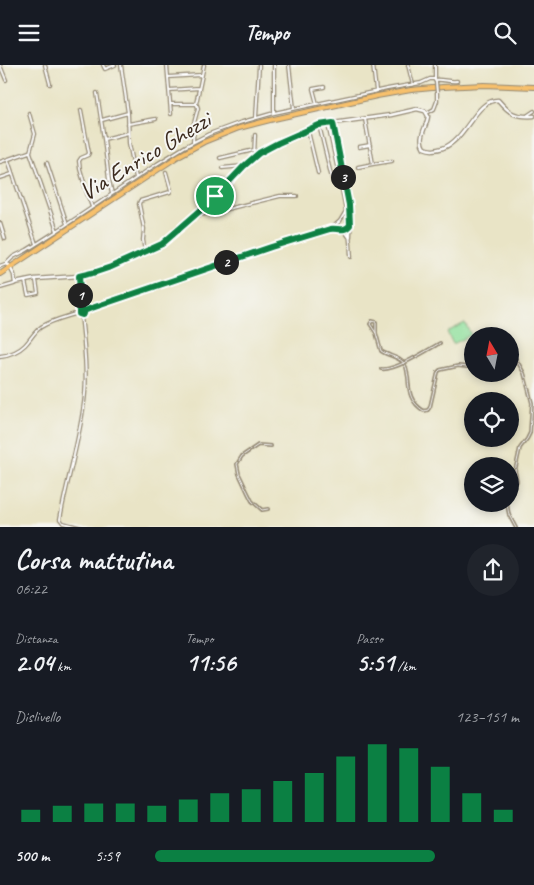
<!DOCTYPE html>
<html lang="it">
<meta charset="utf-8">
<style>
:root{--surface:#171b24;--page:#20242c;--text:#f1f3f6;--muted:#9ea1a6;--accent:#0b8043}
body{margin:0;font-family:Caveat,sans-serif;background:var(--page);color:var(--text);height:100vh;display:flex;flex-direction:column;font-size:19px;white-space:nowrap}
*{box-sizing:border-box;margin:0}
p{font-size:16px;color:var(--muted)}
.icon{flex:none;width:28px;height:28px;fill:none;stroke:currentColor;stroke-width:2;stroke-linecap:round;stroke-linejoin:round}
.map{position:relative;height:462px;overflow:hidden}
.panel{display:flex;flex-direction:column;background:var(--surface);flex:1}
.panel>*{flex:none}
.needle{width:32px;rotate:350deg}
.tools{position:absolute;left:464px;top:262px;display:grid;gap:10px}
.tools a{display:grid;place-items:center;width:55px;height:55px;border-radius:50%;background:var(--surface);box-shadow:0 2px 8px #0003;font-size:25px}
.pin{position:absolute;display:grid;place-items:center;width:42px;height:42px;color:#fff;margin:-21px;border:2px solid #fff;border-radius:50%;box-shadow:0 1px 5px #0007}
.km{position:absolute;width:25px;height:25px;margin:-12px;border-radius:50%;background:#222;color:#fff;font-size:14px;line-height:25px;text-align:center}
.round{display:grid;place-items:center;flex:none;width:52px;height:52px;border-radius:26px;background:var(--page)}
.headline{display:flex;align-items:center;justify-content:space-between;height:85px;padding:0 15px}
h1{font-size:28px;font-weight:700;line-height:38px}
.figures{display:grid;grid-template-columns:repeat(3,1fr);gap:8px;height:85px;padding:5px 15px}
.figures div{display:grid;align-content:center}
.figures b{font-size:25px;font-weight:700}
.figures small{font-size:14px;font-weight:400}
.figures p{font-size:14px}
.chart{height:140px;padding:10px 15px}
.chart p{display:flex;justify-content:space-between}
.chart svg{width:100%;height:90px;margin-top:5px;stroke:var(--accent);stroke-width:6}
ul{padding:0 15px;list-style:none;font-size:16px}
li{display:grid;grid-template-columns:80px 60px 1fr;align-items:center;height:38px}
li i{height:12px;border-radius:6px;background:var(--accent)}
header{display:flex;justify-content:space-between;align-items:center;height:65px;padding:0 15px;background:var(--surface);font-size:22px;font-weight:700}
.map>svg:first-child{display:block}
.green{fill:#92e09d;stroke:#66855e}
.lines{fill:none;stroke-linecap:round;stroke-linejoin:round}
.pedestrian-casing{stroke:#928772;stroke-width:4}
.minor-casing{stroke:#928772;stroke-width:4.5}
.tertiary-casing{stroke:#928772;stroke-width:5}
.primary-casing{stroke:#928772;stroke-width:6}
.pedestrian{stroke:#fff;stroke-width:1}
.minor{stroke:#fff;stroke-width:2}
.tertiary{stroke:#fff;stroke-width:2.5}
.primary{stroke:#f7c06c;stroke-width:4}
.minor-bridge-casing{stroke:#928772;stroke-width:4.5;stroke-linecap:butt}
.minor-bridge{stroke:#fff;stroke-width:2}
.route-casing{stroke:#fff;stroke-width:10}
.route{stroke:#0b8043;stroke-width:6}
.labels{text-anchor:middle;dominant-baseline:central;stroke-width:4;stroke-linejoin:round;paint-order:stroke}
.street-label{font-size:25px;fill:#3b2a1e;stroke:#f6f6f2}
</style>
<header><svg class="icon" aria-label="menu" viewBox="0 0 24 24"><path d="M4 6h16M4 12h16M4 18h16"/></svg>Tempo<svg class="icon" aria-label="search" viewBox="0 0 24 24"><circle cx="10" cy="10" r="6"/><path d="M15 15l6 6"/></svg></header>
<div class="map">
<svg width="534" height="463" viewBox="0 0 534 463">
<rect width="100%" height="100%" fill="#f6f6f2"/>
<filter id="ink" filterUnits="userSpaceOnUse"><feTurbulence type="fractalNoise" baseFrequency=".02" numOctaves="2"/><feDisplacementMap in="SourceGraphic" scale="10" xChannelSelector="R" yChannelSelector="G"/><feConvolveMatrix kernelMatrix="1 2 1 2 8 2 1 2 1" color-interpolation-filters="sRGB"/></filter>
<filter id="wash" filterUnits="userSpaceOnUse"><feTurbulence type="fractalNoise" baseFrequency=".0096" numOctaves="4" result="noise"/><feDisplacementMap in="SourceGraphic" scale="20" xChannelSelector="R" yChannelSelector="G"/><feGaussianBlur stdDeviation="1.12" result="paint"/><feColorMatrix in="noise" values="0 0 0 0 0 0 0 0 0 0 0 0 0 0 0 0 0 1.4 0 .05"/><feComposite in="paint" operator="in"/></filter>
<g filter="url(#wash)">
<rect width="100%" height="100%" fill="#e9e4c6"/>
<path class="green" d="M465,258L471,270L453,279L447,267Z"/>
</g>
<g filter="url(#ink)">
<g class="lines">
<g class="pedestrian-casing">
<path id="pedestrian" d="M376,268L370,259L372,256L376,257V268L381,286C388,291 401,292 405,300C407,303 407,308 408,312C409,327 410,337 424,346L428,345L430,342L438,307L440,305L458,301L467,302L472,299
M510,289L516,294L524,308L532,338L530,368L527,374L520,383L515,406L517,416L510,431
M381,304C395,306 426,286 440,278
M507,439L509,450L516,463
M268,444L262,445L252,436L248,428L239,409L237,399L242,391L258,380L271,381"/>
</g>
<g class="minor-casing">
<path id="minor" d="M0,0L6,15
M45,0L50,19
M103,0L105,4L115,0
M121,0L128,48L129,78L136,113
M167,0L171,49
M289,0L294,44
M373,0L376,26
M408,0L413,20
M435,0V15C442,14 449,17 457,16
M168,12L201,10
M169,25L199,23
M97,28L104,74L109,115L112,129
M170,39H196L197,40L198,43L194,58L193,77
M196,39L204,0
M317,39L313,24L324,22
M81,45L89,88L88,90L81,93L79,96L80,104L88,131L92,142
M29,48L35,69L30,87L57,166
M274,48V0
M427,48L434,44L437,36V28
M528,50L534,46
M256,53L259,0
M365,54L373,99L392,96
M102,55L128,48
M128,59L156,54
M328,59C337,103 349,147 351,192
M333,59L349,140L351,153L350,172
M319,60L333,118
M308,66L318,108
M104,74L128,68
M359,82L370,80
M254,92L255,70
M220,93L254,85
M8,95L36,179
M0,97L29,87
M47,98L67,159
M358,102L373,99
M222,103L244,101
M0,113L12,109
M215,131L213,118L214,116H220
M209,139C211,143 214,147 219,146L280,131H297
M195,151L214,147
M0,158L5,174
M332,163L340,156L346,146
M145,187L143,175L144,164L139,139L140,136L170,127L171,125L166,107
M6,199L13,192L27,185L57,166L157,99L186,81L209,69L239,58L274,48L387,24L421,18L430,14H434L436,17
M79,211L81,244
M25,216L28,230L38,228L36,215
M0,223L14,219
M78 247a3 3 0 1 1 6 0a3 3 0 1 1-6 0Z
M84,246L271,182L330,164C339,163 344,164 349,172
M81,250C84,277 88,311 84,338C79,377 67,415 60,454L63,458L82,463
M0,291C9,290 18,287 25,280C31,274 34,267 41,262C52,255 66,252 78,248"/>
</g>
<g class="tertiary-casing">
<path id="tertiary" d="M0,201L6,199L9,200
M11,204L14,210L15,218L35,214L79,211L96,207L111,202L157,182L167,175L209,139L254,92L278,78L319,60L391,50L417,44L425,46L428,51C427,62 417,72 424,83C431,86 436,85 443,83C467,74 475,35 498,35C510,49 515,52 534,51"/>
</g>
<g class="primary-casing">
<path id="primary" d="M0,209L180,90L204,77L239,63L274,54L377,31L411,25L443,22L484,20L534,22"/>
</g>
<use href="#pedestrian" class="pedestrian"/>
<use href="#minor" class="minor"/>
<use href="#tertiary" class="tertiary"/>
<use href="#primary" class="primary"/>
<g class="minor-bridge-casing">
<path id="minor-bridge" d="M436,17L437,28"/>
</g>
<use href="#minor-bridge" class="minor-bridge"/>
</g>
</g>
<g class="lines" filter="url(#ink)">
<g class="route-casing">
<path id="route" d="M333,58L349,140L350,160C345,167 338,163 330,164L271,182L89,244L84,246V249L82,250L79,249V245L81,244L79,211L96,207L111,202L162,179L209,138L244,101L259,88L278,78L319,60Z"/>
</g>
<use href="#route" class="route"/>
</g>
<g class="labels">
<g class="street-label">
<text transform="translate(145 91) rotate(-31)">Via Enrico Ghezzi</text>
</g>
</g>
</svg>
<div class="tools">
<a><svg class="needle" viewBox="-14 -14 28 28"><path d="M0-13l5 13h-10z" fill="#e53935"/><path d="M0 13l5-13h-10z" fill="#9ea1a6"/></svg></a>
<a><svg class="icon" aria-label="locate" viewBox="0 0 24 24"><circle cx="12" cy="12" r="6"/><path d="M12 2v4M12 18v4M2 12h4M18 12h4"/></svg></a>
<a><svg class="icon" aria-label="layers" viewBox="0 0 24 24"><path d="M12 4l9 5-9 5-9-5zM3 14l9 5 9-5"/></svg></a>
</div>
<div class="pin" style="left:215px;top:131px;background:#1e9e55"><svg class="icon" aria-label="arrive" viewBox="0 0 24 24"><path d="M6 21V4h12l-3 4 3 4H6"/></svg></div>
<b class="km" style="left:80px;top:230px">1</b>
<b class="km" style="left:226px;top:197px">2</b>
<b class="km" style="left:343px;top:112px">3</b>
</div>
<section class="panel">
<div class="headline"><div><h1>Corsa mattutina</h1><p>06:22</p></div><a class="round"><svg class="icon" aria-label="share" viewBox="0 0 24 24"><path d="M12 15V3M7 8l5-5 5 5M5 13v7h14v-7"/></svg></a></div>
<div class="figures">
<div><p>Distanza</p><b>2.04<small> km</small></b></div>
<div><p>Tempo</p><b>11:56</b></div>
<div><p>Passo</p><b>5:51<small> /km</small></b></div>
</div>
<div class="chart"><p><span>Dislivello</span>123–151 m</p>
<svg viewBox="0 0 160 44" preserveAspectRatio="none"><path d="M5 44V38M15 44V36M25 44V35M35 44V35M45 44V36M55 44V33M65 44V30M75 44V28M85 44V24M95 44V20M105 44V12M115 44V6M125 44V8M135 44V17M145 44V30M155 44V38"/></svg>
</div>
<ul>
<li><b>500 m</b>5:59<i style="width:77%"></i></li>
</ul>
</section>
